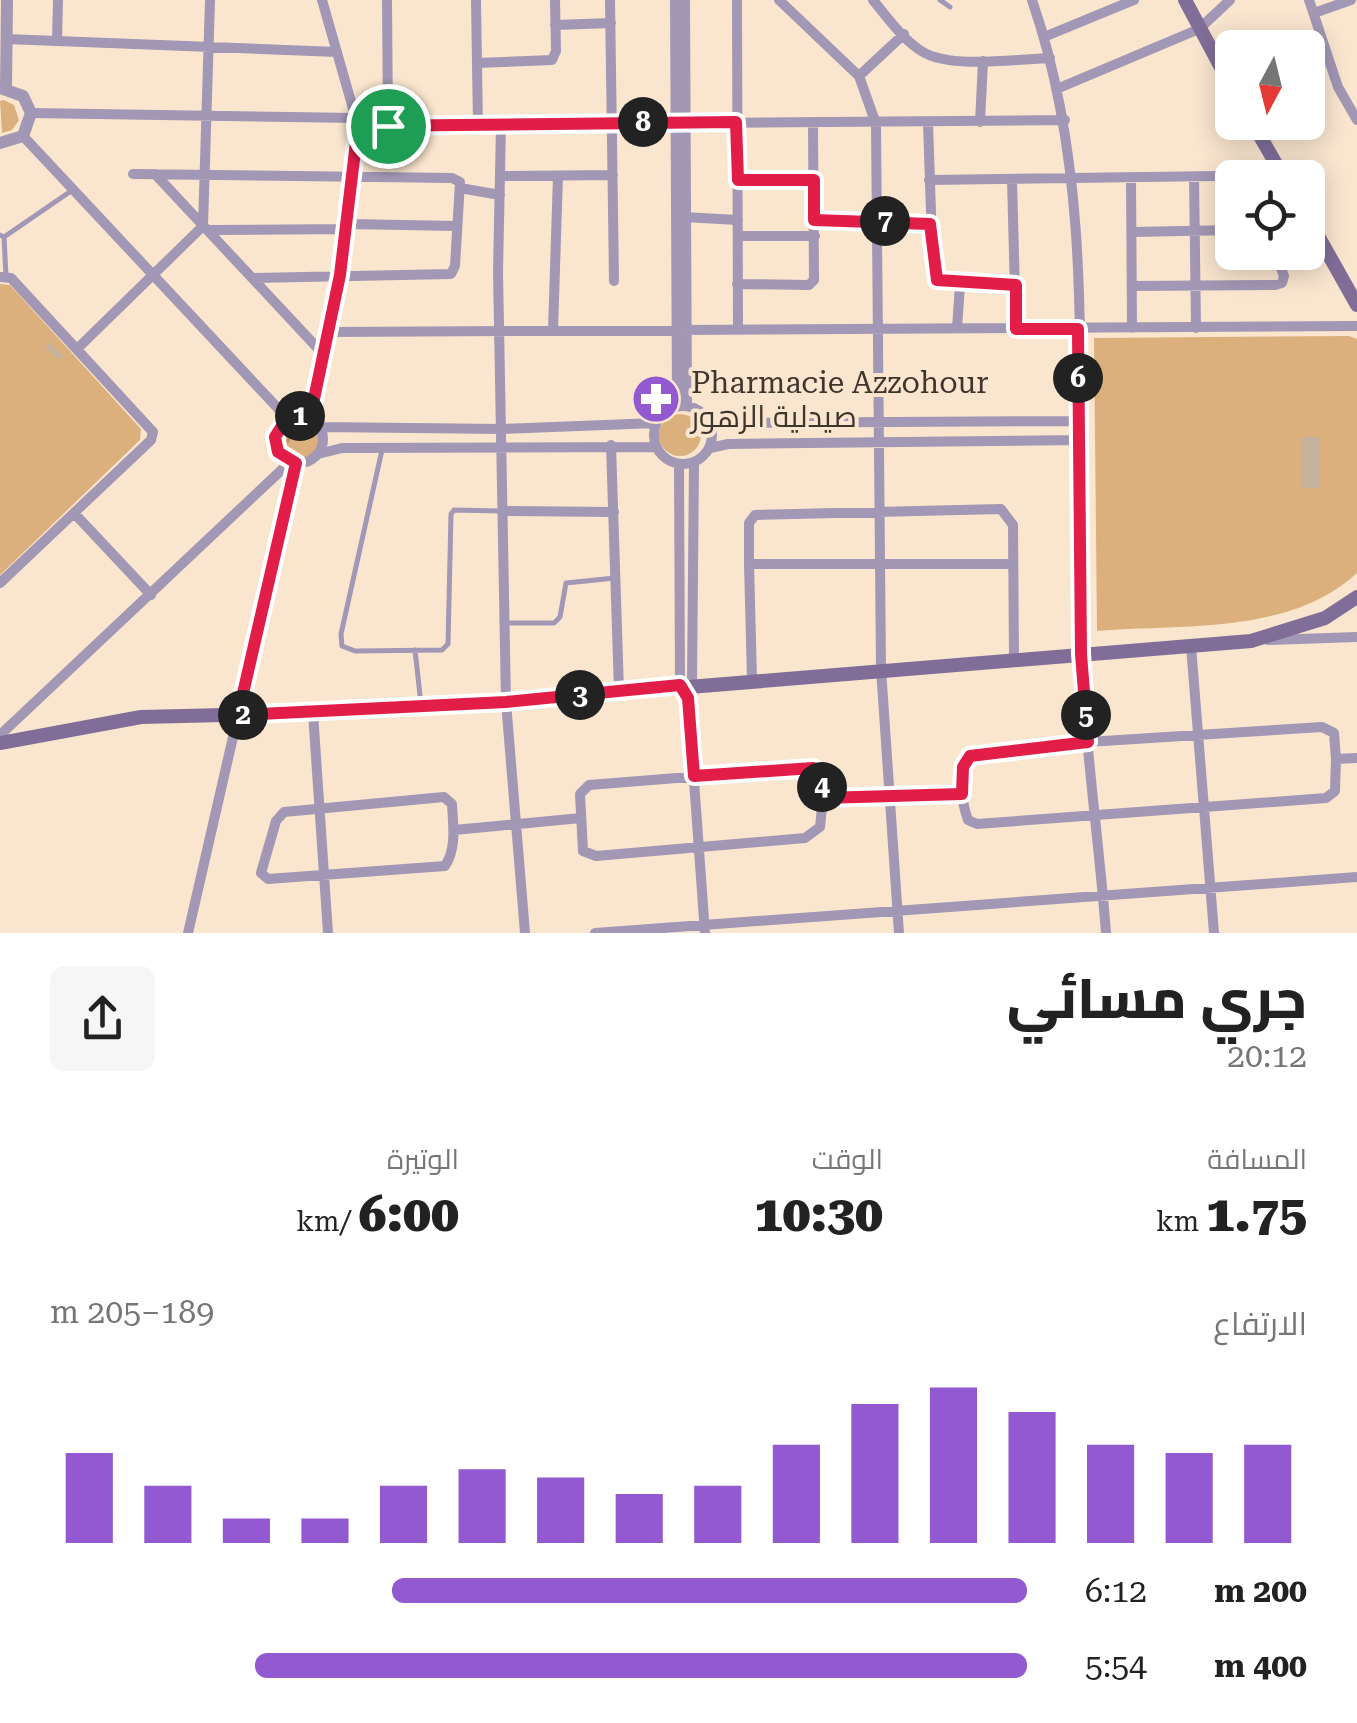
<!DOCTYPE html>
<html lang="ar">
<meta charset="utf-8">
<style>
:root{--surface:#fff;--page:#f6f6f6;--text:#222;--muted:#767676;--accent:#9259d1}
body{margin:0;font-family:"Roboto Serif",Cairo,serif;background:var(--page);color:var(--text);direction:rtl;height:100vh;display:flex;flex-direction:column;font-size:38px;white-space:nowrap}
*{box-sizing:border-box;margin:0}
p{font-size:32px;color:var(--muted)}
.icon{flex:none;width:55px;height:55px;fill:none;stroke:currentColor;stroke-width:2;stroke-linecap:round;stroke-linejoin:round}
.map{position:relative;height:933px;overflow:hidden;direction:ltr}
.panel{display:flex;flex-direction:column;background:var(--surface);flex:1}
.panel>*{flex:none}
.needle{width:65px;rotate:187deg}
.fabs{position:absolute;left:1215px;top:30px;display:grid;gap:20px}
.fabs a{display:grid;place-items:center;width:110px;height:110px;border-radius:15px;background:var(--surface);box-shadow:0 5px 25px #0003;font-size:50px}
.pin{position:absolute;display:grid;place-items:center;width:85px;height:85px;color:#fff;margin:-42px;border:5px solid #fff;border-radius:50%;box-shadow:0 2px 10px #0007}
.km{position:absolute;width:50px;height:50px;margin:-25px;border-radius:50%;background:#222;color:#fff;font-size:28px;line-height:50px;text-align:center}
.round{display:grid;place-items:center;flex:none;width:105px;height:105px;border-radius:15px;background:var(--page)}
.summary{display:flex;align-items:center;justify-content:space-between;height:170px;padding:0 50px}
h1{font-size:55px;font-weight:800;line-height:75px}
.stats{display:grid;grid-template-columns:repeat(3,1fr);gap:15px;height:170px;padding:10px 50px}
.stats div{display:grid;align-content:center}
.stats b{font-size:50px;font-weight:800}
.stats small{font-size:28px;font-weight:400}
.stats p{font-size:28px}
.chart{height:280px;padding:20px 50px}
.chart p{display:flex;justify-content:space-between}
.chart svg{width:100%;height:180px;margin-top:10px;stroke:var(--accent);stroke-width:6}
ul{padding:0 50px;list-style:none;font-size:32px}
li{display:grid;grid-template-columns:160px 120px 1fr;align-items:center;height:75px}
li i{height:25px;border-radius:12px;background:var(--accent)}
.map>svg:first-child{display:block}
.grass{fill:#dcb07c}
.park{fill:url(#park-tufts)}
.building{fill:#c5b29c}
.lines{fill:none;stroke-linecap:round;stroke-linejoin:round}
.service{stroke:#a297b4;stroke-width:5}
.minor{stroke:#a297b4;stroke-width:10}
.tertiary{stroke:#a297b4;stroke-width:12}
.secondary{stroke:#806e99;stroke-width:14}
.route-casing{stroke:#fff;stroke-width:20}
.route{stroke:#e11d48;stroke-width:12}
.labels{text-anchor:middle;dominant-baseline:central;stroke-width:8;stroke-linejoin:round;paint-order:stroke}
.poi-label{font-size:30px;fill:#3e362d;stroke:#fae6cf;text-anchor:start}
</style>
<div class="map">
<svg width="1357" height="933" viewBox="0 0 1357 933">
<defs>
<pattern id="park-tufts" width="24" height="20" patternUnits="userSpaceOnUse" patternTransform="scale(2.5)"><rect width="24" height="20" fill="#dcb07c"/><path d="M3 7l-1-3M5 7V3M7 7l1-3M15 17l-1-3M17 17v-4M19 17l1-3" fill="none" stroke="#b49066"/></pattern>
</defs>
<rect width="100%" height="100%" fill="#fae6cf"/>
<path class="grass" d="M4,100L14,105L19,120L12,130L2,133L0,101Z
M0,284L10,285L141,429L140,440L0,575Z
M1349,336L1357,339V573C1290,635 1183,624 1097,631L1094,338Z
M659 435a21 21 0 1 1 42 0a21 21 0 1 1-42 0Z"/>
<path class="park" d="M277 439a21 21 0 1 1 42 0a21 21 0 1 1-42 0Z"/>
<path class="building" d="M50,342L63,356L58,360L45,346Z
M1302,437H1319V488H1302Z"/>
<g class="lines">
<path class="service" d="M940,0L950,7
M0,235L4,237L71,191
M4,237L6,276
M382,450L341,634L342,646L355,651L442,650L448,644L451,514L454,510L499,511
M506,623H554L560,617L566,583L615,578
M415,650L421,704"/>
<path class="minor" d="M387,0L388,126
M476,0L478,126
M610,0L614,281
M675,0L677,406
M685,0L687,406
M737,0L738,330
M779,0L859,76L876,124L881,669L899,933
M873,0C887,17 904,41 923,52C951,69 1018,59 1050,58
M1032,0C1104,209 1071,437 1081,654C1085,747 1099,840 1106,933
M1309,0L1338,87L1357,120
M1314,13L1351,0
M555,25L611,23
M1044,37L1134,0
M6,39L337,52
M57,41L58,0
M477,63L552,60L556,51L555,0
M859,76L904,34
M1059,88L1199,29L1230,0
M31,113L357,118
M980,122L983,61
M928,123L933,272L937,281L960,285L957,328
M501,125L498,272L506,702L525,933
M358,126L1065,120
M23,136L287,418
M133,174L452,178L460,182L455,266L451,274L252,278
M155,174L324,355
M501,176L613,175
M1194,177L1196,328
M1131,179L1132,328
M738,180H814
M929,180L1282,175
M1012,180L1016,329
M460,188L500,195
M684,217L738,220
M814,220L930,224
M348,224L457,226
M208,230L347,229
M1133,232L1232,230
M738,236H815
M0,277L11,278L153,432L151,440L0,583
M737,284L809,285L814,280L813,124
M960,285H1015
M1132,286L1275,285L1282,283L1284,276L1275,252
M553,330L558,176
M329,332L1357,326
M78,348L203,226L210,0
M654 435a29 29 0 1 1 58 0a29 29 0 1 1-58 0Z
M275 439a24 24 0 1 1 48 0a24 24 0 1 1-48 0Z
M311,418L340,275L358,126L322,0
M710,423L1077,421
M319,427L502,429L656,423
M611,445L619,691
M710,448L728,444L1078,440
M318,454L342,448L656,447
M694,462L692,684L688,698L705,933
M679,464L680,685L685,693
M503,511L614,512
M74,513L151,595
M749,564V523L755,515L1001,509L1013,525L1014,660
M1268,640L1357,637
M1191,646L1214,933
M752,679L749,564H1013
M313,713L328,933
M0,735L290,462
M1336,759L1335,791L1326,798L977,824L968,820C961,801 958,773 970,756L1088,742L1322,727L1334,733L1336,759L1357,758
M444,797L452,804C453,825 457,848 445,866L268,879L261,873L276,821L284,812Z
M823,798L820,827L805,838L596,856L583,851L580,794L589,785L813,767L822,778L823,798L962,794
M454,830L581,818
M188,933L296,463
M595,933L1357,877"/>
<path class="tertiary" d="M0,88L23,96L31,113L23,136L0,143
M6,88L7,0"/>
<path class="secondary" d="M1185,0L1232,88
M1252,122L1284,178
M1308,218L1357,305
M0,743L141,717L313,713L506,702L1251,641L1325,618L1357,597"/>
</g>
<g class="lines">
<g class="route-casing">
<path id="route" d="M736,122L738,180H814V220L930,224L937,280L1016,285V329H1078L1081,654L1088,742L970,756L963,767L962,794L822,798V778L813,768L694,776L688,698L680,685L506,702L238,715L296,463L278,452L275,437L287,418H310L340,275L358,126Z"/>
</g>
<use href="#route" class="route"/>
</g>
<defs>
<g id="pharmacy-disc" transform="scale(2.5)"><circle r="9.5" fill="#9259d1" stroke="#fae6cf"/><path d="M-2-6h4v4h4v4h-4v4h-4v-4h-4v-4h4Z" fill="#fff"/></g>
</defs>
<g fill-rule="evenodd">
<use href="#pharmacy-disc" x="656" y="399"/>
</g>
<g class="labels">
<g class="poi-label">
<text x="691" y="382">Pharmacie Azzohour<tspan x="691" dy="34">صيدلية الزهور</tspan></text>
</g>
</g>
</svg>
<div class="fabs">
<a><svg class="needle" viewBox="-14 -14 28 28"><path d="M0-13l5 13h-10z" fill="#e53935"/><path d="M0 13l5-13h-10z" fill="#767676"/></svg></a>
<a><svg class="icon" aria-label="locate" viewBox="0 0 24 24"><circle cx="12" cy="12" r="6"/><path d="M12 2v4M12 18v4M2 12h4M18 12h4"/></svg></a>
</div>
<div class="pin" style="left:388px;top:126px;background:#1e9e55"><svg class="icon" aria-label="arrive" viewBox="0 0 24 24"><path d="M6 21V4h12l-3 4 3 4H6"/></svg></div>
<b class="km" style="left:300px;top:416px">1</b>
<b class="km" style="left:243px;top:715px">2</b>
<b class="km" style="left:580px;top:695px">3</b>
<b class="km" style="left:822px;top:787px">4</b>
<b class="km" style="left:1086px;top:715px">5</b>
<b class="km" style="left:1078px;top:378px">6</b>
<b class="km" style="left:885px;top:221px">7</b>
<b class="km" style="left:643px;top:122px">8</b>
</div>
<section class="panel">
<div class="summary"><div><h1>جري مسائي</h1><p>20:12</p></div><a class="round"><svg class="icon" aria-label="share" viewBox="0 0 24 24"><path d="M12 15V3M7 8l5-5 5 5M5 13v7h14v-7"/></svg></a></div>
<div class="stats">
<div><p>المسافة</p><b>1.75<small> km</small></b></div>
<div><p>الوقت</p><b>10:30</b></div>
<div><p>الوتيرة</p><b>6:00<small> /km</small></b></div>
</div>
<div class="chart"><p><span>الارتفاع</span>189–205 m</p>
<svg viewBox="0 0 160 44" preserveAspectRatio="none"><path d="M5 44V22M15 44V30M25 44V38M35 44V38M45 44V30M55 44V26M65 44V28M75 44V32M85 44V30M95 44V20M105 44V10M115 44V6M125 44V12M135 44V20M145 44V22M155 44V20"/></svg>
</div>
<ul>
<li><b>200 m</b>6:12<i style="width:65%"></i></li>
<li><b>400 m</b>5:54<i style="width:79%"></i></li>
</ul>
</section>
